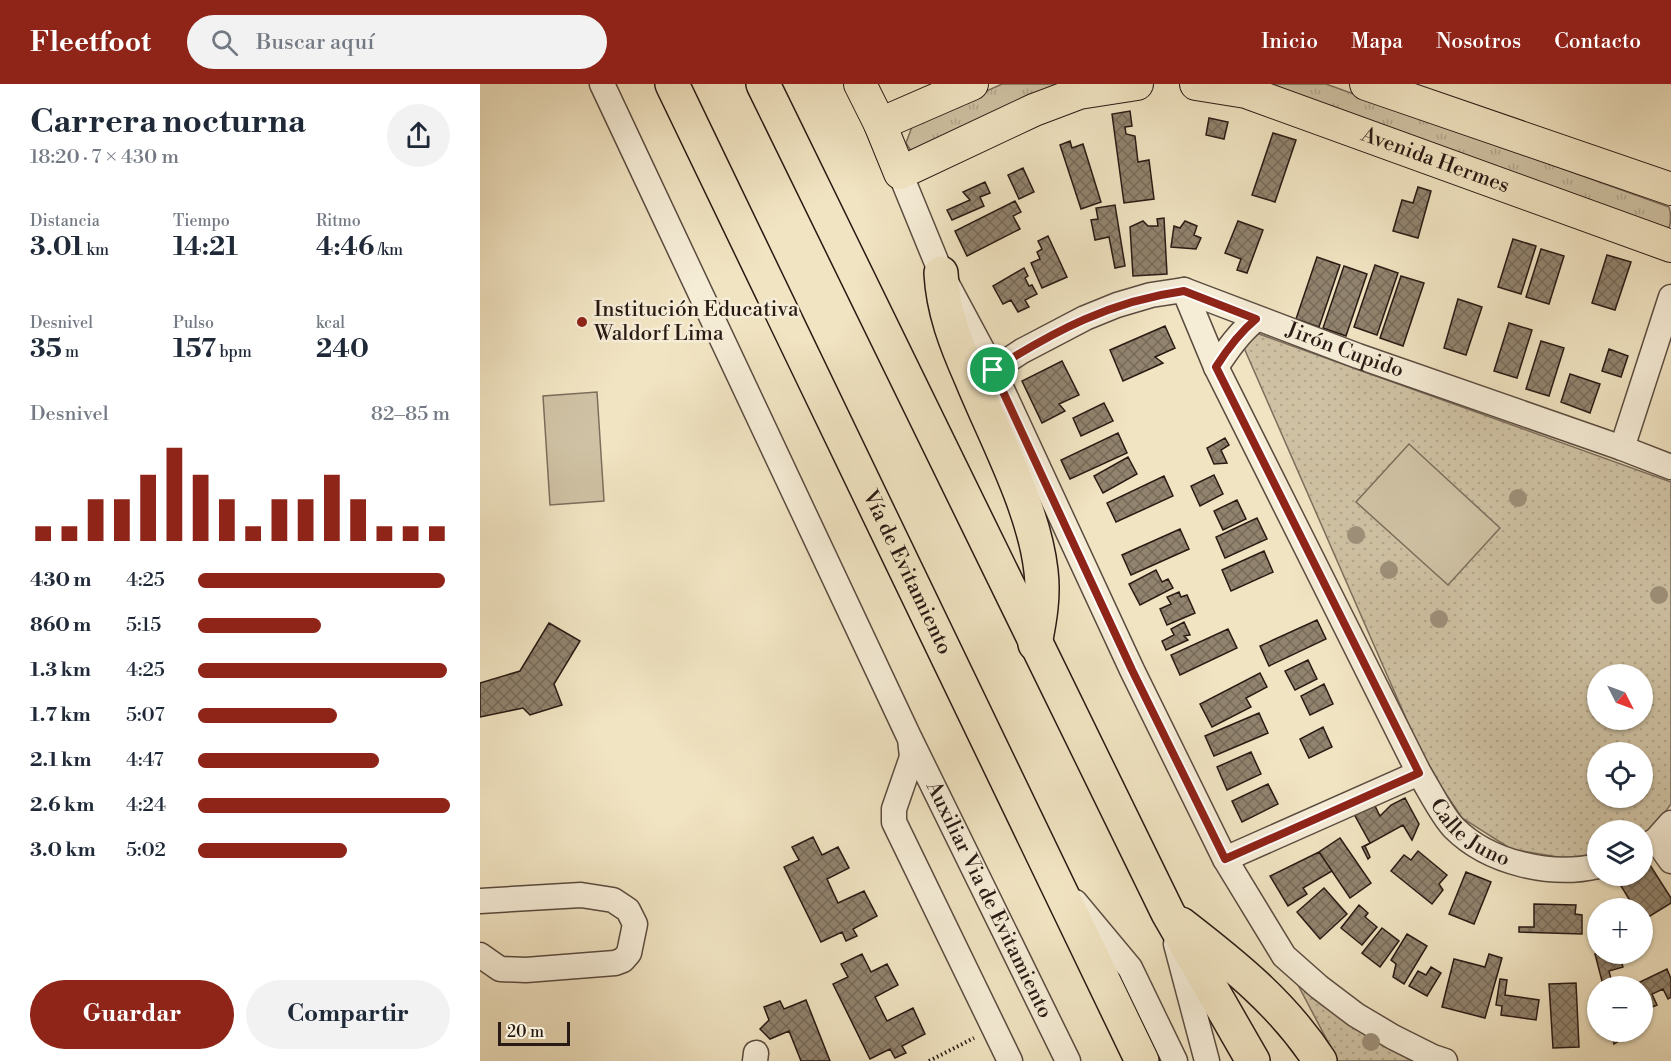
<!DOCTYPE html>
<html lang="es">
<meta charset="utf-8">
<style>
:root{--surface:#fff;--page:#f2f2f3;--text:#1f2937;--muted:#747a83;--accent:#8f2418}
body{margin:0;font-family:"Libre Bodoni",serif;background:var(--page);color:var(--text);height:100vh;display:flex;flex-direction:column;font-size:22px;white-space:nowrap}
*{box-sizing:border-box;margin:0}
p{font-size:20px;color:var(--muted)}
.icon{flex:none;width:33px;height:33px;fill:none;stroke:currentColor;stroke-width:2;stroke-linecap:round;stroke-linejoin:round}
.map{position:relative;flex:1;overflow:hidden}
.side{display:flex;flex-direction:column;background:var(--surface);width:480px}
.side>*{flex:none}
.needle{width:39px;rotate:132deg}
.tools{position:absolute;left:1107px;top:580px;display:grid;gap:12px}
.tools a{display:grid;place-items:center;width:66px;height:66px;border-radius:50%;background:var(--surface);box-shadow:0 2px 4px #0004;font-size:30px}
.scale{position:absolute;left:18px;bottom:15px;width:72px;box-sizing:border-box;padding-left:6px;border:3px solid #291a14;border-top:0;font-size:16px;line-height:21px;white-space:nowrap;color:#291a14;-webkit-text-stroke:4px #f6edd7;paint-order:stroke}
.pin{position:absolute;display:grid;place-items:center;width:51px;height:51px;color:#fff;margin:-26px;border:3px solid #fff;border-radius:50%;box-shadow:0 2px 6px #0007}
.round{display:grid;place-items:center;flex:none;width:63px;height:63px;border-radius:32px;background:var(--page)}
.headline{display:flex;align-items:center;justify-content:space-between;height:102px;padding:0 30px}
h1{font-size:33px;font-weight:700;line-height:45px}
.figures{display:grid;grid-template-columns:repeat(3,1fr);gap:9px;height:102px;padding:6px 30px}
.figures div{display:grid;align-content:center}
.figures b{font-size:26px;font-weight:700}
.figures small{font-size:16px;font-weight:400}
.figures p{font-size:16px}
.chart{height:168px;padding:12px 30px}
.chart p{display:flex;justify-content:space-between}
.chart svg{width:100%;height:108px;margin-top:6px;stroke:var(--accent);stroke-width:6}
.button{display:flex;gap:12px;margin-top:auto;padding:12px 30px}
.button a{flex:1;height:69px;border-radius:36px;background:var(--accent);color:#fff;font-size:24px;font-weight:700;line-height:69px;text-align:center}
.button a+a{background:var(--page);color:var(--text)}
ul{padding:0 30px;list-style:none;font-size:20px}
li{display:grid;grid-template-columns:96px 72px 1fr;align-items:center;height:45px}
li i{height:15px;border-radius:8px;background:var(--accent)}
header{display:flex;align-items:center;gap:36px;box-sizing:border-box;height:84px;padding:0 30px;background:var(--accent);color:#fff}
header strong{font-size:28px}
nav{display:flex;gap:33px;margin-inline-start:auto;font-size:21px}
.search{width:420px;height:54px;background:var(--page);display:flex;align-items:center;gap:15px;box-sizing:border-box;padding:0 21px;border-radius:33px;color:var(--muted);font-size:22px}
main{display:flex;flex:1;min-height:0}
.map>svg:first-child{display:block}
.grass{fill:url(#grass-tufts);stroke:#7c6e5c;stroke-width:1.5}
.park{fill:url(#park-dots);stroke:#7c6e5c;stroke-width:1.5;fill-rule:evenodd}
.pitch{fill:#cfc2a4;stroke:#7c6e5c;stroke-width:1.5}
.building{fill:url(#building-cross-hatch);stroke:#291a14;stroke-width:1.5}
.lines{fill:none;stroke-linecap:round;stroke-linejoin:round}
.minor-casing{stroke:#5b4c40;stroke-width:27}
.major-casing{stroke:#291a14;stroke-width:34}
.highway-casing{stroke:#291a14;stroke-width:36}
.path{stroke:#291a14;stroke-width:4;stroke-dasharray:1.5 3;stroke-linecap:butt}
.minor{stroke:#f6edd7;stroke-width:24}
.major{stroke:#f1e4c2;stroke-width:32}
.highway{stroke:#f1e4c2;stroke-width:33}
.tree{fill:#9e907a}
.route-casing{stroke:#fff;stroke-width:12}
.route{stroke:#8f2418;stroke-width:8}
.poi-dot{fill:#8f2418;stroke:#f6edd7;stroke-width:2}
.labels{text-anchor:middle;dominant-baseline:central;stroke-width:5;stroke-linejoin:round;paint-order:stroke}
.street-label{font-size:21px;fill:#291a14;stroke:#f6edd7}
.poi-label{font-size:21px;fill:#291a14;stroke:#f6edd7;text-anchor:start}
</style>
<header>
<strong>Fleetfoot</strong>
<div class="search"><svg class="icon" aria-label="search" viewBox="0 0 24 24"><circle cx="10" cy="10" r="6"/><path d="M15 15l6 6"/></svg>Buscar aquí</div>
<nav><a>Inicio</a><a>Mapa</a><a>Nosotros</a><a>Contacto</a></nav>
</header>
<main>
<section class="side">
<div class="headline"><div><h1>Carrera nocturna</h1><p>18:20 · 7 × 430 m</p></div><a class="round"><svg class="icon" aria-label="share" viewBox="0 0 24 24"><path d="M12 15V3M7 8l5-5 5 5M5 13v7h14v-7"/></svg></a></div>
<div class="figures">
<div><p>Distancia</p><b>3.01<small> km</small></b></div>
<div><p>Tiempo</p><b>14:21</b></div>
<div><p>Ritmo</p><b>4:46<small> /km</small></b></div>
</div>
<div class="figures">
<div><p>Desnivel</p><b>35<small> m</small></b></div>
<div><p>Pulso</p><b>157<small> bpm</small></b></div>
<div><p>kcal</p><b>240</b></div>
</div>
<div class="chart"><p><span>Desnivel</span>82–85 m</p>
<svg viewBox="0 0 160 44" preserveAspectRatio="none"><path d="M5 44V38M15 44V38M25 44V27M35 44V27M45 44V17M55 44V6M65 44V17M75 44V27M85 44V38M95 44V27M105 44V27M115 44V17M125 44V27M135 44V38M145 44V38M155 44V38"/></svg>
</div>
<ul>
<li><b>430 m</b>4:25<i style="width:98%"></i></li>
<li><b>860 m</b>5:15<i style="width:49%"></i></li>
<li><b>1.3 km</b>4:25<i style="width:99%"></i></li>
<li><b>1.7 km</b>5:07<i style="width:55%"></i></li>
<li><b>2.1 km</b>4:47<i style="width:72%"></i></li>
<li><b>2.6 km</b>4:24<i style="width:100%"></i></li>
<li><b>3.0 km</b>5:02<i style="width:59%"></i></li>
</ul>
<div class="button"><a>Guardar</a><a>Compartir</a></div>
</section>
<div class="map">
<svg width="1191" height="977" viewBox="0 0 1191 977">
<defs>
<pattern id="grass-tufts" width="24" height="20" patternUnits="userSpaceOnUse" patternTransform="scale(1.5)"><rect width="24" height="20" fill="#cfc2a4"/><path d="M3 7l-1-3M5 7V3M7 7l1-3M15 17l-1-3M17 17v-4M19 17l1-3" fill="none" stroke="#b2a68c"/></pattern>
<pattern id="park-dots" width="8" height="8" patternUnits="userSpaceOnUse" patternTransform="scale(1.5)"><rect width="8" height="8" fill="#cfc2a4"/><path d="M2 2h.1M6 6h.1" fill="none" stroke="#b2a68c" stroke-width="1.8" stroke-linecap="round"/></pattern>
<pattern id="building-cross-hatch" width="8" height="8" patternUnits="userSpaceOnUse" patternTransform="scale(1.5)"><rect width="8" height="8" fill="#91836e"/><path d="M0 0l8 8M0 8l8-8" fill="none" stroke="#766a59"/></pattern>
</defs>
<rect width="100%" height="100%" fill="#f1e4c2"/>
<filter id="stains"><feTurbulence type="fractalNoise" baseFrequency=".00333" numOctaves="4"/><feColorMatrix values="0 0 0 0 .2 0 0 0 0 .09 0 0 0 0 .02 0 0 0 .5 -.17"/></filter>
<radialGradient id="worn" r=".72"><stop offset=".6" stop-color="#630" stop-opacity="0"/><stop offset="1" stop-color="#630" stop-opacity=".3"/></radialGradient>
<path class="grass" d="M522,0H599L433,70L426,59L433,40Z
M781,0H846L1189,123C1191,128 1191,139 1189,144H1182Z"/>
<path class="park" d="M754,241L1191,398V720L1171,747L1163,750L1162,747H1118L1117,767L1095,776L1031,765L982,734L946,680ZM1118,591H1162V636H1118ZM1118,669H1162V714H1118Z
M808,882L935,977H858Z"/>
<path class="pitch" d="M117,308L124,417L70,421L63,312Z
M929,360L1020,444L968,501L876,418Z"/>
<path class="building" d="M650,27L652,42L645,43L646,50L655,52L658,78L669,76L674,115L644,119L632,30Z
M729,34L748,38L744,55L726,51Z
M793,49L816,56L795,118L772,111Z
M590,57L592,64L603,60L621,118L601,125L580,61Z
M543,84L554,108L539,115L528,91Z
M505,98L510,109L500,113L504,122L472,136L467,126L490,116L483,108Z
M938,103L951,107L938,154L913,147L922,116L933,119Z
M535,117L541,128L533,132L540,145L487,172L475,147Z
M635,121L645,182L635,184L629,153L615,156L611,136L618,135L616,124Z
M684,134L687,190L653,192L650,143L663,137L668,142H678L677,135Z
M705,137L717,142L714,151L721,154L716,165L691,163L694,142L700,144Z
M758,137L783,146L767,189L757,186L761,175L745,169Z
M568,152L587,193L562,204L551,179L560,175L557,168L562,165L558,157Z
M1033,155L1056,162L1041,210L1018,203Z
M1061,165L1084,172L1069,220L1046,213Z
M1127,171L1151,178L1135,226L1112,219Z
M837,173L860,181L839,243L816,235Z
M895,181L918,189L897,251L874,243Z
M864,182L887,190L866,252L843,244Z
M544,184L548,192L545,194L549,202L552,201L557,210L545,216L549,223L538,228L531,216L523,220L513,202Z
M921,192L944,199L923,262L900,254Z
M978,215L1002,223L986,271L964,264Z
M1029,239L1052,246L1037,294L1014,287Z
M685,242L695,264L675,273L683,279L643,297L630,266Z
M1061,257L1084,264L1069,312L1046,305Z
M1129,265L1148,272L1141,293L1122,287Z
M582,277L599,311L579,320L585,327L562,339L542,297Z
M1090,290L1120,300L1110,329L1081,318Z
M624,319L633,337L601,352L593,334Z
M638,349L647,369L590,395L581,376Z
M745,354L749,361L741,366L747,379L734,380L727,364Z
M648,373L657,390L623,409L614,392Z
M734,391L743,410L720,422L711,402Z
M684,392L693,412L636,438L627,419Z
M757,416L766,435L743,446L734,427Z
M777,434L787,455L745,474L736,453Z
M700,445L709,465L651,491L642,471Z
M784,467L793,488L751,507L742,486Z
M676,486L682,498L688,495L693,504L660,521L649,500Z
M699,508L701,513L707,511L715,529L687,541L680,525L691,520L687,513Z
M837,536L846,555L789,582L780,562Z
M704,538L710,551L704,552L708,556L686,566L682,557L694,551L691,545Z
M69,539L100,557L74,600L82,621L50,631L43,624L0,633V599L40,587Z
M748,545L757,564L700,591L691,571Z
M828,576L837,595L815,606L805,587Z
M780,589L787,603L766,614L771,623L732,643L720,620Z
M844,600L853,620L830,631L821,612Z
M779,629L788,649L734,672L725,652Z
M843,643L852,663L829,674L820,655Z
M771,668L781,690L747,706L737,683Z
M788,700L798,720L762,738L752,717Z
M925,714L939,740L932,756L923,741L885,762L890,773L888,775L882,763L890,759L874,730L894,720L900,732L911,721Z
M333,753L342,771L358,763L369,784L347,795L358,819L384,807L397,832L373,845L377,852L366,857L362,848L341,858L304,783L319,776L312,763Z
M860,754L891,799L870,814L839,768Z
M938,767L967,791L959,800L963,806L952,820L911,787L924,771L931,776Z
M839,768L852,787L823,804L827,810L808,822L790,792Z
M1168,778L1191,814V819L1162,837V825H1155L1138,797L1146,792H1162V781Z
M986,788L1011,798L994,840L969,830Z
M844,804L867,830L840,855L817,828Z
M1054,820L1096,821L1095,830L1102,831V850L1039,848V843H1054Z
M879,821L888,829L885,833L897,843L882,861L861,844Z
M902,844L919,857L900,883L882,869Z
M927,850L947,862L924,900L913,893L916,880L911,876Z
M382,870L391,888L407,880L418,901L395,913L407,937L433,924L445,950L422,962L426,969L415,974L410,965L390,975L353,900L368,893L361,880Z
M1009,870L1022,874L1005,934L962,923L974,875L1005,883Z
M1115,870H1139L1143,883L1129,887L1131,895L1123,901Z
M951,883L961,889L947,912L929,902L938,887L946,891Z
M1187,885L1191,895V913L1188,915L1183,905L1172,910L1177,921L1167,925L1162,915V903H1157L1156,900Z
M1143,894L1146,903H1133V898Z
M1020,895L1027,896L1025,911L1059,916L1056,936L1021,931L1022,922L1016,921Z
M1096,899L1099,963L1073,964L1069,900Z
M326,916L350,977H321L309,947L290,955L280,945L289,936L284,923L300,917L304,925Z
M1131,948H1152L1134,960Z"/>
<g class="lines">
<g class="minor-casing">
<g id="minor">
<path d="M122,0L430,655L432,673L414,725V738L530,977"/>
<path d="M420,89L461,189L513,286L652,586L745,775L804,872L839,903L876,931L913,953L953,973L965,977"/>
<path id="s1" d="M704,206L736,283L939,689C949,705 962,732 974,744C1009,779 1071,793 1118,782"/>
<path d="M736,283C748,265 759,249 776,235"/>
<path id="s2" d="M513,286L542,267L605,234L637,221L671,211L704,206L878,272L1142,364L1191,383"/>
<path d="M1142,364L1191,213"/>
<path id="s3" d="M431,657L588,977"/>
<path d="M1176,756L1191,777"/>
<path d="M1162,764L1176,756L1191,739"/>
<path d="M745,775L939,689"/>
<path d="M0,817L101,811L133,816L148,826L155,840L149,869L143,876L135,879L46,886L20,885L0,871"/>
<path d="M595,818L650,884L695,977"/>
<path d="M696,860L727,977"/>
<path d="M275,977L276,969"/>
</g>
</g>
<g class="major-casing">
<g id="major">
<path d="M380,0L400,40L420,89L554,26L599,9L657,0"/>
<path id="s4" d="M716,0L766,8L1191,162"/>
<path d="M886,0L1191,105"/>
<path d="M400,40L492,0"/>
</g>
</g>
<g class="highway-casing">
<g id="highway">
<path id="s5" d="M192,0L662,977"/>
<path d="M283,0L688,829L773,977"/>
<path d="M461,189C463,227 476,260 491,294C515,353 554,424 561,487C564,512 560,535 555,560"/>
<path d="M701,840C754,881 803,920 840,977"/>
</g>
</g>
<path class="path" d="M449,977L494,954"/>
<use href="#minor" class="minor"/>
<use href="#major" class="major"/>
<use href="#highway" class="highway"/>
</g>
<g class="tree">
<circle cx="1038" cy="414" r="9"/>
<circle cx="876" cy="451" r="9"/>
<circle cx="909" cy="486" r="9"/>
<circle cx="1179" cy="511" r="9"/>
<circle cx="959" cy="535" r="9"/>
<circle cx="891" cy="958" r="9"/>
</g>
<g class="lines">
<g class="route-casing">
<path id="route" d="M704,207L776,235C759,249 748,264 736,283L939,689L745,775L652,586L513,286C574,247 631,217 704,207Z"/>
</g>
<use href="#route" class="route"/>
</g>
<circle class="poi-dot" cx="102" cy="238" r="6"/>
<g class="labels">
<g class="street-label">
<text stroke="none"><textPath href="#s4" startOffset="252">Avenida Hermes</textPath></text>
<text stroke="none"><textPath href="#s2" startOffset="381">Jirón Cupido</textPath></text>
<text stroke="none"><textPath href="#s5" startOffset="542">Vía de Evitamiento</textPath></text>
<text stroke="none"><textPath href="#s1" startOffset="618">Calle Juno</textPath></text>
<text stroke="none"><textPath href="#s3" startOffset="177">Auxiliar Via de Evitamiento</textPath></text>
</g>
<g class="poi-label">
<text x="114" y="226">Institución Educativa<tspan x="114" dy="24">Waldorf Lima</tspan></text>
</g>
</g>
<rect width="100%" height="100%" filter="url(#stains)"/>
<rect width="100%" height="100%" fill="url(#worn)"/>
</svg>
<div class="tools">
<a><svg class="needle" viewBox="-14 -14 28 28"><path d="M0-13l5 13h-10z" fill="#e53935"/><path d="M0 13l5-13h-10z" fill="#747a83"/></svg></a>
<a><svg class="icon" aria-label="locate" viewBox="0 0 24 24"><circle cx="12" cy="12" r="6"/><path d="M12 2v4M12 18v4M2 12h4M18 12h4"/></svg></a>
<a><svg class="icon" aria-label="layers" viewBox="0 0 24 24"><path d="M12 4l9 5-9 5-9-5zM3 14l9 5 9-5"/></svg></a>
<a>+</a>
<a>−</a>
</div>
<div class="scale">20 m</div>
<div class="pin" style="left:513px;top:286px;background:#1e9e55"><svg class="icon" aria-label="arrive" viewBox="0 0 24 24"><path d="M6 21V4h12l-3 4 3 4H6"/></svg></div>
</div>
</main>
